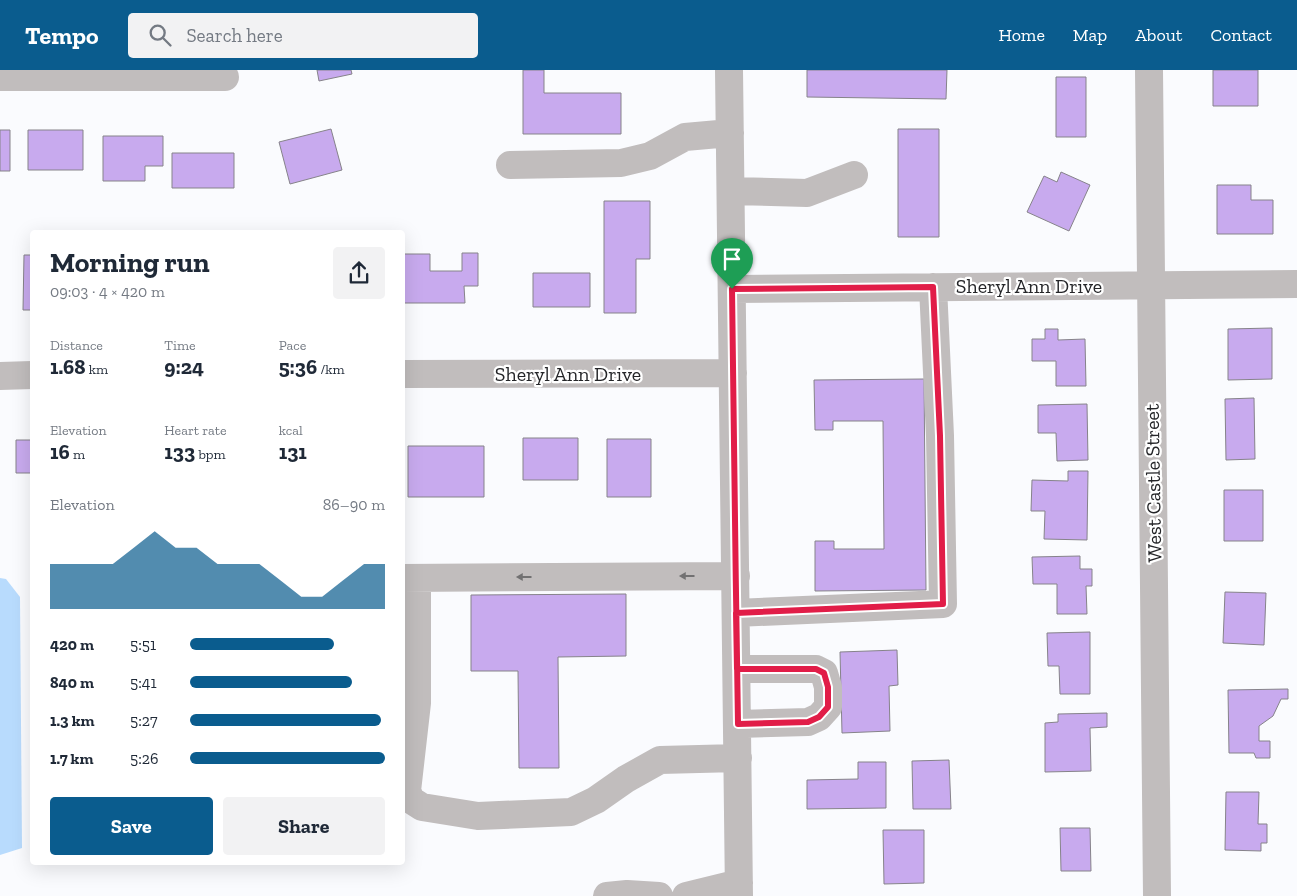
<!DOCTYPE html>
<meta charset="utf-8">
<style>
:root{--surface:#fff;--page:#f2f2f3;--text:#1f2937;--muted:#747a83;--accent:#0a5c8e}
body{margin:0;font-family:"Zilla Slab",serif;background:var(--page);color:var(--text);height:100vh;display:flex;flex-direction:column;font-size:19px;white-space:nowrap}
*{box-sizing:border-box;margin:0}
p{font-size:16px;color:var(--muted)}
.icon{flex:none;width:28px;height:28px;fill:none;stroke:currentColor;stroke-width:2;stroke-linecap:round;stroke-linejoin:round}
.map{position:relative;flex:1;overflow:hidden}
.details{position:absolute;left:30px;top:160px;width:375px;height:635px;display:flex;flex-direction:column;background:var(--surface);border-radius:5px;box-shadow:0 5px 20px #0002}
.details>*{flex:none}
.pin{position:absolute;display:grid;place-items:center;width:42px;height:42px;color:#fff;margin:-51px -21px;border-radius:50% 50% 50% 0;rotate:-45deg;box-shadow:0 0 5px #0007}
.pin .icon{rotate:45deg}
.round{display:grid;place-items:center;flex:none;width:52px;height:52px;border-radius:5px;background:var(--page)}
.head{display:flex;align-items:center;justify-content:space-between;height:85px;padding:0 20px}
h1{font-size:28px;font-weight:800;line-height:38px}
.figures{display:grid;grid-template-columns:repeat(3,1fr);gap:8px;height:85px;padding:5px 20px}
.figures div{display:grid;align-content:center}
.figures b{font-size:21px;font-weight:800}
.figures small{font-size:14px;font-weight:400}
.figures p{font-size:14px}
.chart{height:140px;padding:10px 20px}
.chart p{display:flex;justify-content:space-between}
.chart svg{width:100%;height:90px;margin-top:5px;fill:var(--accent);opacity:.7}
.cta{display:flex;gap:10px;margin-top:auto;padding:10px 20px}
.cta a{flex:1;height:58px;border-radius:5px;background:var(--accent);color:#fff;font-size:20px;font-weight:800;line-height:58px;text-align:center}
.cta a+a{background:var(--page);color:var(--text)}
ul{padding:0 20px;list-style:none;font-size:16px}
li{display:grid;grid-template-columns:80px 60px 1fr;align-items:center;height:38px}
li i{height:12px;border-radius:6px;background:var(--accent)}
header{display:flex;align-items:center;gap:30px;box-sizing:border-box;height:70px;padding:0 25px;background:var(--accent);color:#fff}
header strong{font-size:24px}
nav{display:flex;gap:28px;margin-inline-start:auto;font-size:18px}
.search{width:350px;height:45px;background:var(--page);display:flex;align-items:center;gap:12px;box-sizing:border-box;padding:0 18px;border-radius:5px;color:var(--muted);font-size:19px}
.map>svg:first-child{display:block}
.water{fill:#b8dbfd}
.building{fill:#c8aaee;stroke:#86838a}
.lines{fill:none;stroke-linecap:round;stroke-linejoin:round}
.minor{stroke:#c1bdbd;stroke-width:28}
.oneway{fill:#727172}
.route-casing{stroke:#fff;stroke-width:10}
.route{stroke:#e11d48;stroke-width:6}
.labels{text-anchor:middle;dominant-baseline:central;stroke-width:4.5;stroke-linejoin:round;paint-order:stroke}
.street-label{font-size:20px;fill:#242528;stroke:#fff}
</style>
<header>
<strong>Tempo</strong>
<div class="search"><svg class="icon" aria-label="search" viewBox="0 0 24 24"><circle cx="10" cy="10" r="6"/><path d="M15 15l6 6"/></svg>Search here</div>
<nav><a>Home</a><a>Map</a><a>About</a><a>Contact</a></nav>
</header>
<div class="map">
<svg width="1297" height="826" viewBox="0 0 1297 826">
<rect width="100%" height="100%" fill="#fafbfe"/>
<path class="water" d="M0,508L6,509L20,527L22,778L0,785Z"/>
<path class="building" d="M317,0H351L352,4L319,11Z
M523,0H544V23H621V64H523Z
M807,0H947L946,29L807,27Z
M1213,0H1258V36H1213Z
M1056,7H1086V67H1056Z
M331,59L342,100L290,114L279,72Z
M898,59H939V167H898Z
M0,60H10V101H0Z
M28,60H83V100H28Z
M103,66H163V96H145V111H103Z
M172,83H234V118H172Z
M1061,102L1090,115L1069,161L1027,142L1044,106L1057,112Z
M1217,115H1251V130H1273V164H1217Z
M604,131H650V189H636V243H604Z
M462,183H478V216H464L465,233H404L403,184H430V201H462Z
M24,185H32V240H23Z
M533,203H590V237H533Z
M1272,258V309L1228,310V259Z
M1045,259H1058V270L1085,269L1086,316H1056V291H1032V269H1045Z
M924,309L926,520L815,521V471H834V479H884L883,351H833V360H815L814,310Z
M1254,328L1255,389L1226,390L1225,329Z
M1087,334L1088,390L1057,391L1056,363H1038V335Z
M523,368H578V410H523Z
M607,369H651V427H607Z
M16,370H32V403H16Z
M408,376H484V427H408Z
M1068,401H1088L1087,470L1044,469L1045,441H1031L1032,410L1068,411Z
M1224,420H1263V471H1224Z
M1080,486V499H1092V516H1086L1087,544H1057V514H1033L1032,487Z
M1225,522L1266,523L1264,575L1223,573Z
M626,524V586L558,587L559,698H519L518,601H471V525Z
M1090,562V624H1060L1059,596H1048L1047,563Z
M897,580L898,615L889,616L890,661L842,663L840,582Z
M1288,619V629H1281L1273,646L1259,656V671H1270V688H1256L1254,683H1229L1228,620Z
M1107,643V657L1090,658L1091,701L1045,702V653L1058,652V644Z
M949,690L951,739H913L912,691Z
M858,692H886V738L807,739V710L858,709Z
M1226,722H1259L1258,754H1267V773H1261V781L1225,780Z
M1060,758H1090L1091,801H1061Z
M883,760H924V813L884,814Z"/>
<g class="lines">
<path class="minor" d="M729,0L739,826
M1149,0L1157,826
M0,7H225
M510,95L621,93L650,86L685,67L730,63
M731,121L807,123L854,105
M732,219L1297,214
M402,304L733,303
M0,306L32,305
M402,508L736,506
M417,508V633L407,721L411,730L422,737L478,746L571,742L596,730L626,709L660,690L738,688
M736,543L943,534L940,366L933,217
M737,599H816L824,603L828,617V637L819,647L808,652L738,654
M607,826L627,824L659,826
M686,826L739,813"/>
</g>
<defs><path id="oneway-solid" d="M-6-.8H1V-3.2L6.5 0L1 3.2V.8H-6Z" transform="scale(1.25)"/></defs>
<g class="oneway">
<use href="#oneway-solid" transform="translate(687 506) rotate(180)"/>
<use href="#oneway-solid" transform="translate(524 507) rotate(180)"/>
</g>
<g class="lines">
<g class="route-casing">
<path id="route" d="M732,219C733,364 736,509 738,654L808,652L819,647L828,637V617L824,603L816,599H737L736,543L943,534L940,366L933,217L732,219"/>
</g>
<use href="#route" class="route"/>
</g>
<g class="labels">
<g class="street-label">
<text x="1029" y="216">Sheryl Ann Drive</text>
<text x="568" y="304">Sheryl Ann Drive</text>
<text transform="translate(1153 413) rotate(-91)">West Castle Street</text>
</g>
</g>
</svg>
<div class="pin" style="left:732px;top:219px;background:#1e9e55"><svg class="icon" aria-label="arrive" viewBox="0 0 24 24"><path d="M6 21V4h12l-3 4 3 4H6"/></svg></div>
<section class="details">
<div class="head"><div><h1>Morning run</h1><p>09:03 · 4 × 420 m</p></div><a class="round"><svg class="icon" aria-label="share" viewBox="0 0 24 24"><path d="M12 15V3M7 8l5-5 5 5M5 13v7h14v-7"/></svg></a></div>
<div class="figures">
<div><p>Distance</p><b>1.68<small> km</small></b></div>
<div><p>Time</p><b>9:24</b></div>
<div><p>Pace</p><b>5:36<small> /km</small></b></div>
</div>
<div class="figures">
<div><p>Elevation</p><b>16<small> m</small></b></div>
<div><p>Heart rate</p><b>133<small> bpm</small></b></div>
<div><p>kcal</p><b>131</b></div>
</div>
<div class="chart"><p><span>Elevation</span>86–90 m</p>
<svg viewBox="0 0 160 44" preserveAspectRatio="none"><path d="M0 44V22L10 22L20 22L30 22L40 14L50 6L60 14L70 14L80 22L90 22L100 22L110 30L120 38L130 38L140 30L150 22L160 22V44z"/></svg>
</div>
<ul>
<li><b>420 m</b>5:51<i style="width:74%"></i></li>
<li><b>840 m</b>5:41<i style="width:83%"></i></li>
<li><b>1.3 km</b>5:27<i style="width:98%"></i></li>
<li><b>1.7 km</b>5:26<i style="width:100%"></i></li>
</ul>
<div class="cta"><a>Save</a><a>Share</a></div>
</section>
</div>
